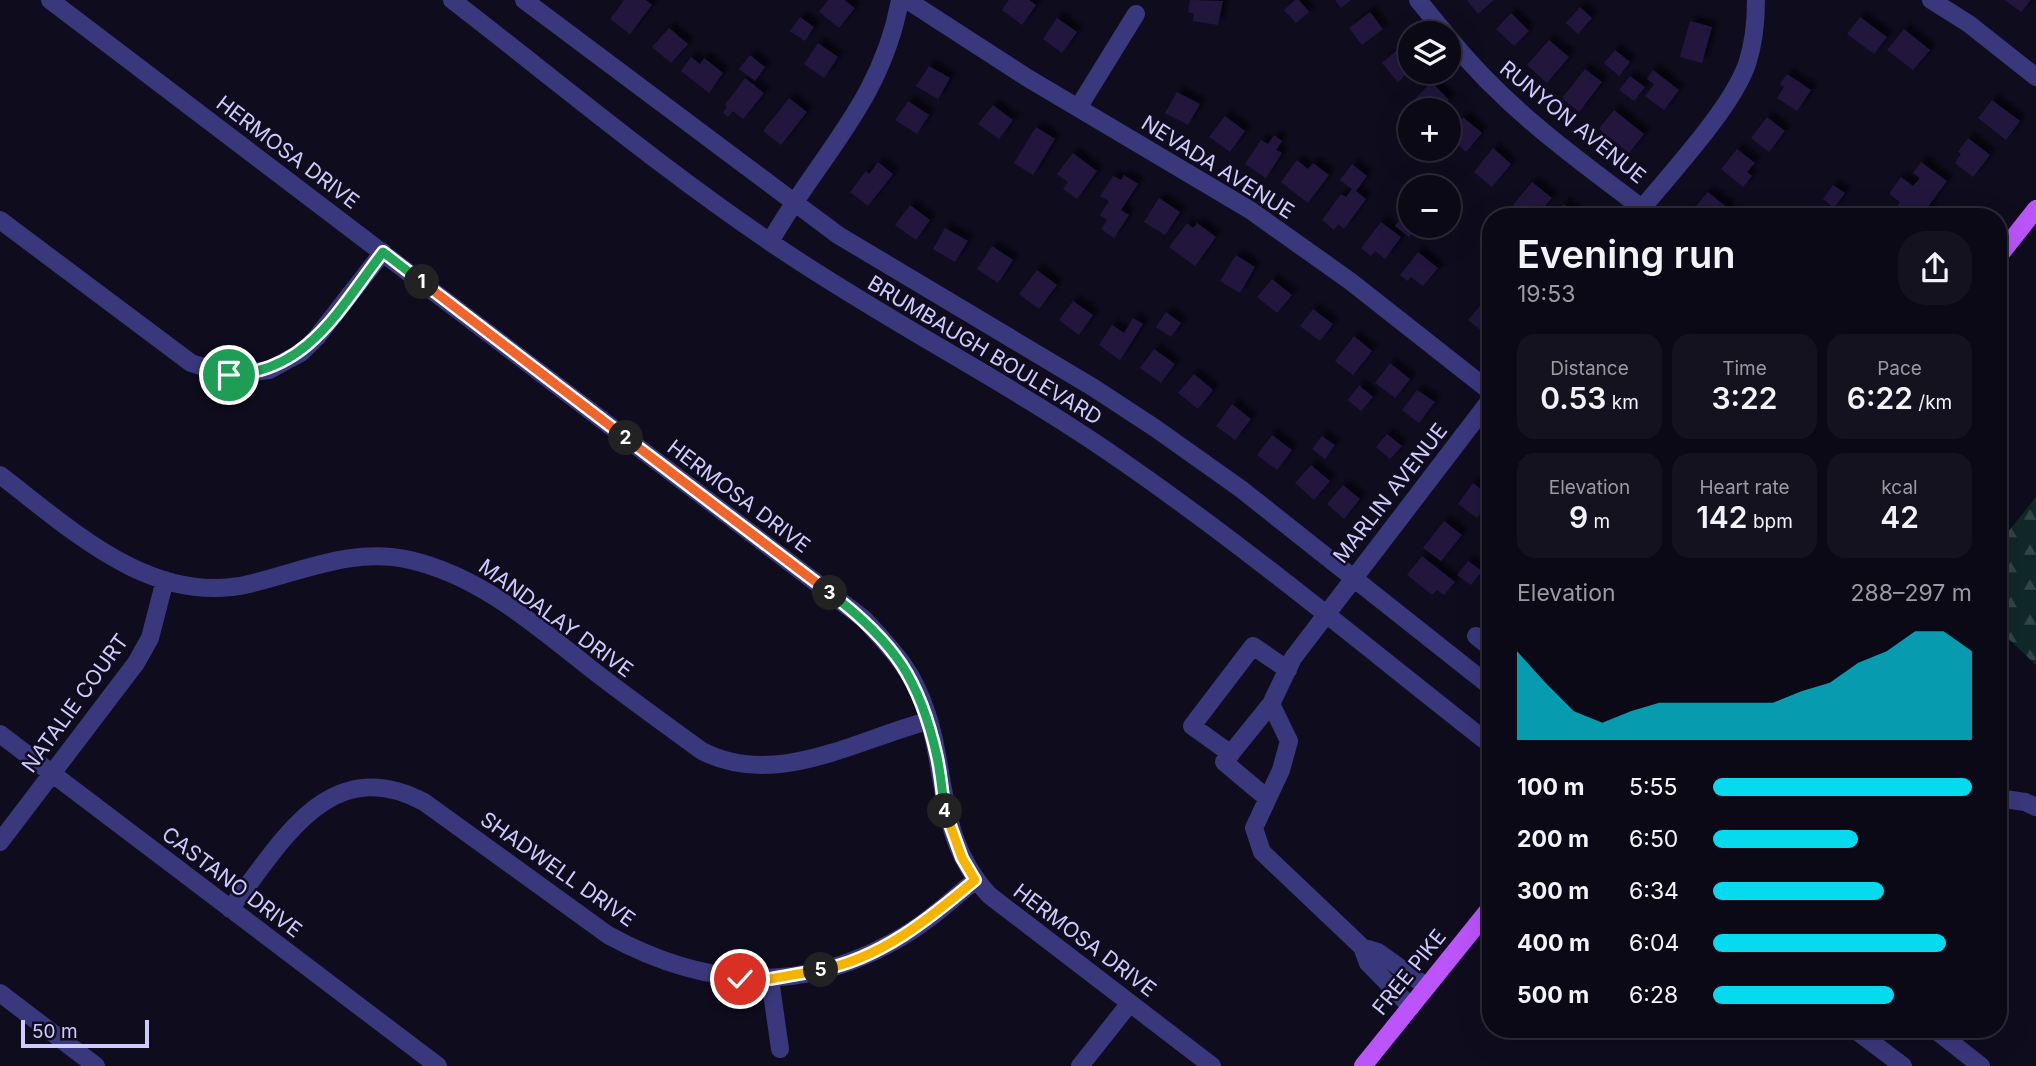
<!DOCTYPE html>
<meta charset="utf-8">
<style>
:root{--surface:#0b0916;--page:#14121f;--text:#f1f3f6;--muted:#9a9aa1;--line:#2b2a35;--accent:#05daef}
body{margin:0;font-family:Inter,sans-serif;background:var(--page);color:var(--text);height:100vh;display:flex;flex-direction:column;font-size:26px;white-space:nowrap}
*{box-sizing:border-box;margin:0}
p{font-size:23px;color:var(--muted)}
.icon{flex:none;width:38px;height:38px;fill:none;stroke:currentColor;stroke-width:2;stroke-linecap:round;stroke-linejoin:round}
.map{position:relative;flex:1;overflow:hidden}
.drawer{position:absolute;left:1482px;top:208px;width:525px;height:830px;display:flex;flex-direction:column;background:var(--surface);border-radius:28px;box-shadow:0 7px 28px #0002,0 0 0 2px var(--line)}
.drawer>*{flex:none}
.controls{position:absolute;left:1398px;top:21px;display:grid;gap:14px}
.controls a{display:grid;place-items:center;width:63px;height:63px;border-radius:50%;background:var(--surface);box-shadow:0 7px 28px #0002,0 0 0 2px var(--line);font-size:35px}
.scale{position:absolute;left:21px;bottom:18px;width:128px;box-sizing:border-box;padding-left:7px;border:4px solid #d0cbfe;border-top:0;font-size:19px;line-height:24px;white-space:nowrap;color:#d0cbfe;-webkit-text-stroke:5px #0f0c1e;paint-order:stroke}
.pin{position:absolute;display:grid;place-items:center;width:60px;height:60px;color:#fff;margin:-30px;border:4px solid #fff;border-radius:50%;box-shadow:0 2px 7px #0007}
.km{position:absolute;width:35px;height:35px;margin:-18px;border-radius:50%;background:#222;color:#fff;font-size:19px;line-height:35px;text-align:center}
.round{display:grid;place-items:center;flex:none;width:74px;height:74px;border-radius:28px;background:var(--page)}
.headline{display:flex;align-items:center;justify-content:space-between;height:119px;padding:0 35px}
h1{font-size:38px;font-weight:600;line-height:52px}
.stats{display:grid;grid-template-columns:repeat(3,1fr);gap:10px;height:119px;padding:7px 35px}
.stats div{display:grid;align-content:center;border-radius:18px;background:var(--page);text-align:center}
.stats b{font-size:30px;font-weight:600}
.stats small{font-size:19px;font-weight:400}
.stats p{font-size:19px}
.chart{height:196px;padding:14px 35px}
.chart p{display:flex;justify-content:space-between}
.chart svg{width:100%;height:126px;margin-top:7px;fill:var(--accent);opacity:.7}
ul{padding:0 35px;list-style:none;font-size:23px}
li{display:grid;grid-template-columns:112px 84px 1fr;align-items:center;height:52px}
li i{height:18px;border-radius:9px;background:var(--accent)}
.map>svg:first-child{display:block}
.forest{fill:url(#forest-firs)}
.building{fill:#20193e;filter:url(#shadow)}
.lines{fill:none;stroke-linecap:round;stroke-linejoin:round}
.minor{stroke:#3a387c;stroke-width:18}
.major{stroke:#bb54fb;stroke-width:18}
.split-1-casing{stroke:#fff;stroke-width:14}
.split-2-casing{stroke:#fff;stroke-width:14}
.split-3-casing{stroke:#fff;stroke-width:14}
.split-4-casing{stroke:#fff;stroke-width:14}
.split-5-casing{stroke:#fff;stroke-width:14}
.split-6-casing{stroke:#fff;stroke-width:14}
.split-1{stroke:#22a559;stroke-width:9}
.split-2{stroke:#f0652b;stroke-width:9}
.split-3{stroke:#f0652b;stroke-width:9}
.split-4{stroke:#22a559;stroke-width:9}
.split-5{stroke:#f5b400;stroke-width:9}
.split-6{stroke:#f5b400;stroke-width:9}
.labels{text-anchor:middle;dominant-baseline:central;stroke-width:5;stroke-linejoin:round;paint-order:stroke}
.street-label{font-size:21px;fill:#d0cbfe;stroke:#0f0c1e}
</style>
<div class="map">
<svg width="2036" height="1066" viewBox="0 0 2036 1066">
<defs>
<pattern id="forest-firs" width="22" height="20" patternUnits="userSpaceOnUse" patternTransform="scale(1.75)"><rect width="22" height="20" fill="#102827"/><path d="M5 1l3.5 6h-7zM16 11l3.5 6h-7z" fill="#324647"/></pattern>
<filter id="shadow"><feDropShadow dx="6" dy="-6" stdDeviation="2" flood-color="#0009"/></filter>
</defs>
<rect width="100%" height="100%" fill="#0f0c1e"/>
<path class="forest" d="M2036,497V665L1999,630V543Z"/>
<path class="building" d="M624,0H646L652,5L630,34L610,19Z
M828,0H844L855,8L839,28L819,12Z
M1009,0H1029L1036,5L1022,25L1002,10Z
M1190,0L1223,1L1218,25L1193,21L1194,14L1188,12Z
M1295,0H1299L1309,12L1296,23L1284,10Z
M1335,0H1351L1341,8Z
M1467,0H1494L1478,14Z
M2005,0H2031L2021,12Z
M1580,7L1592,18L1578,34L1566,23Z
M1370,12L1383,29L1362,45L1349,28Z
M1511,13L1529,31L1514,46L1496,29Z
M800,17L814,27L805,41L790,31Z
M1860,17L1887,37L1874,54L1847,34Z
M1057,18L1077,32L1062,53L1043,39Z
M1690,21L1712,27L1702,63L1680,57Z
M669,28L688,44L671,63L652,47Z
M1904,29L1930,50L1913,70L1887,50Z
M1549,40L1569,57L1547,83L1527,65Z
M818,43L838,57L824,78L804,64Z
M1398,49L1410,64V71L1398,82L1382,63Z
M1615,50L1630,62L1619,76L1604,63Z
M750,55L765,67L755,81L739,69Z
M691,57L700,64L704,58L723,73L709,93L681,71Z
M929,66L950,78L938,99L916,86Z
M1585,69L1602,82L1579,112L1562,98Z
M1653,70L1679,90L1664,110L1645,96L1654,84L1647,79Z
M1787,74L1811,90L1797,111L1777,98L1784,87L1780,84Z
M1630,76L1645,87L1634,101L1619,90Z
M745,78L764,93L743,119L733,111L728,117L723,113L727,107L725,105Z
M1431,82L1449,100L1439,110H1426L1415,99Z
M1177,92L1200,104L1188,125L1165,113Z
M789,98L807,112L781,145L763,131Z
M1992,100L2020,121L2006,140L1978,118Z
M908,101L929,115L917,134L895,120Z
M993,105L1013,120L999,139L978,124Z
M1614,110L1644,134L1629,153L1599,129Z
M1225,116L1245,131L1230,152L1209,137Z
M1463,117L1482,133L1466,152L1449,137V133Z
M1767,117L1785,131L1769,152L1751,138Z
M1036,127L1055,139L1033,175L1014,163Z
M1274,135L1282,141L1276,150L1282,153L1266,178L1245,164L1261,140L1268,144Z
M1968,138L1990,155L1973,177L1955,163L1961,154L1958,152Z
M1493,148L1511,164L1492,187L1474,172Z
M1737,149L1755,163L1747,172L1752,176L1743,187L1721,169Z
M1073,153L1097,171L1077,199L1063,189L1068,182L1057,174Z
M1297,160L1308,169L1313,163L1329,175L1308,203L1281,182Z
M878,162L893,174L868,206L850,192L866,171L869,174Z
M1921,162L1947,181L1927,208L1931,211L1926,217H1907L1896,209L1900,202L1889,194L1901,177L1913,186L1920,178L1913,173Z
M1352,164L1367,176L1356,191L1366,199L1344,229L1338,224L1334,230L1322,220L1341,194L1346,197L1352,189L1340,180Z
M1124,175L1138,184L1121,210L1129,215L1114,238L1101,229L1107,220L1100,215L1109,201L1100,196L1113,176L1121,180Z
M1532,182L1552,198L1537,215L1528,208L1523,214L1513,205Z
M1833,185L1845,193L1834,208L1823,199Z
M1708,192L1730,210L1724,217H1694L1690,213Z
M1159,198L1180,212L1165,235L1144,222Z
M1564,204L1580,217H1553Z
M910,205L930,220L916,240L895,225Z
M1407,211L1410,214V226H1417L1409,237L1395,226Z
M1381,222L1401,237L1385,259L1375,251L1371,256L1361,248Z
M1187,223L1193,228L1197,223L1216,237L1195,266L1169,247Z
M945,228L968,241L955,262L933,249Z
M992,246L1013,260L998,283L977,269Z
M1418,252L1438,268L1423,286L1411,277L1408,281L1400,275Z
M1236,255L1255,267L1240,293L1220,281Z
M1037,270L1057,285L1039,309L1019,294Z
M1272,279L1292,295L1277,313L1257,297Z
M1073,301L1093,315L1079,335L1059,320Z
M1484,301L1491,307L1488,336L1468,320Z
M1313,309L1333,324L1320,341L1300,326Z
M1166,312L1181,323L1171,337L1156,327Z
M1133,318L1143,324L1120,360L1099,345L1112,325L1124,333Z
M1354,336L1372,351L1353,375L1335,361Z
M1154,349L1175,364L1161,383L1140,368Z
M1390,363L1410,379L1395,398L1375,383Z
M1194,374L1213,390L1198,409L1178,393Z
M1359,385L1373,397L1361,411L1348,400Z
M1417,390L1435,402L1419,423L1402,410Z
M1232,404L1251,419L1235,440L1216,426Z
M1387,434L1402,446L1390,459L1376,447Z
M1272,435L1292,450L1277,470L1257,455Z
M1322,436L1335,445L1325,459L1312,449Z
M1311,465L1330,481L1314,500L1295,483Z
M1473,483L1491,497L1489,521L1480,514L1477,518L1458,504Z
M1343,485L1360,499L1344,519L1327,504Z
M1444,521L1462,535L1441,561L1423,548Z
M1422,556L1455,582L1444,595L1437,590L1432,595L1407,575Z
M1468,561L1482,571L1471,585L1457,575Z
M1491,604V621L1483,615Z"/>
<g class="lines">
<path class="minor" d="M50,0L864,619C884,641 906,663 918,691C951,762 931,832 989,895L1212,1066
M452,0C562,85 669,175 785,252C897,327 1019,388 1129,466C1254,553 1371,651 1491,745
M524,0L838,235L1094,388L1155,428L1241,489L1491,687
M907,0L1026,77L1250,210L1350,281L1491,392
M1418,0L1445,33
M1931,0L1969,24L2036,77
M1449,38C1504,106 1572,156 1642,208
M1078,108L1136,14
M1635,217C1667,177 1731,110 1747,64C1754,43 1756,22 1756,0
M0,220L191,363L229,375L269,370L302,352L317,337L383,252
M770,242C818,157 882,101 900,0
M0,475C71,529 152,607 249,584C304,571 353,547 410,560C481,576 539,628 595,672C630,699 666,725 702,751C775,789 856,740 928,721
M1476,636L1491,648
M0,734L438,1066
M1231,754L1192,726L1253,646L1288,670
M1267,798L1224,762L1271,704
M1998,798L2025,802L2036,807
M0,842L136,663L150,638L165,580
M230,909C281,844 328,751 424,802L608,935C701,986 794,995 889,944C921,928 948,903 975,880
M1362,947L1262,852L1254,828L1281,770L1289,741L1271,704L1293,658L1491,399
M770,979L780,1049
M0,993L96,1066
M1411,1007L1368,963L1362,947L1378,952L1427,987
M1854,1029L1903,1066
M1934,1029L1981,1066
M1080,1066L1130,1003"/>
<path class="major" d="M1998,257L2036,209
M1363,1066L1491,907"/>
</g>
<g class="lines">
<g class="split-1-casing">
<path id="split-1" d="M229,375C308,372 339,309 383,252L422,282"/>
</g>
<g class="split-2-casing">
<path id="split-2" d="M422,282L626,438"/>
</g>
<g class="split-3-casing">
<path id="split-3" d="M626,438L830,593"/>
</g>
<g class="split-4-casing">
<path id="split-4" d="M830,593C894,642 920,679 937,757C941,775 942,793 945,811"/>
</g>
<g class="split-5-casing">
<path id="split-5" d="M821,970C881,958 929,919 975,880L962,858L945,811"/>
</g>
<g class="split-6-casing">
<path id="split-6" d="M740,979H770L821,970"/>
</g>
<use href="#split-1" class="split-1"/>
<use href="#split-2" class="split-2"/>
<use href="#split-3" class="split-3"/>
<use href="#split-4" class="split-4"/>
<use href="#split-5" class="split-5"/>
<use href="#split-6" class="split-6"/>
</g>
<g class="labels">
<g class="street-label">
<text transform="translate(1573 122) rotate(39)">RUNYON AVENUE</text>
<text transform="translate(288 152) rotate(37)">HERMOSA DRIVE</text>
<text transform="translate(1218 167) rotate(32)">NEVADA AVENUE</text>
<text transform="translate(985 350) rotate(31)">BRUMBAUGH BOULEVARD</text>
<text transform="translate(1390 493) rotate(-52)">MARLIN AVENUE</text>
<text transform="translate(739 496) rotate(37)">HERMOSA DRIVE</text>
<text transform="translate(556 618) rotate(36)">MANDALAY DRIVE</text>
<text transform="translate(75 703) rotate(-54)">NATALIE COURT</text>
<text transform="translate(558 869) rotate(35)">SHADWELL DRIVE</text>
<text transform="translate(232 882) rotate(37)">CASTANO DRIVE</text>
<text transform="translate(1085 940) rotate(37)">HERMOSA DRIVE</text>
<text transform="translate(1409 972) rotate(-51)">FREE PIKE</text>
</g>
</g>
</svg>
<div class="controls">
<a><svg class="icon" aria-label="layers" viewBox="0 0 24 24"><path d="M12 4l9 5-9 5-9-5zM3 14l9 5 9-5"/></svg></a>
<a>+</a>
<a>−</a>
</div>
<div class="scale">50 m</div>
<div class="pin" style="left:229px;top:375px;background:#1e9e55"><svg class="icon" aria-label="arrive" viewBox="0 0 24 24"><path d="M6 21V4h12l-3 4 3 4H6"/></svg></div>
<div class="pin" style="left:740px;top:979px;background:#d93025"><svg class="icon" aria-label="check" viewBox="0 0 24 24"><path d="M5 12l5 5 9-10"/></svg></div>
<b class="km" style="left:422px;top:282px">1</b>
<b class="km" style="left:626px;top:438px">2</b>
<b class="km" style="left:830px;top:593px">3</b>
<b class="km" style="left:945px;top:811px">4</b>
<b class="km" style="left:821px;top:970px">5</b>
<section class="drawer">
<div class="headline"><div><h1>Evening run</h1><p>19:53</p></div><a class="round"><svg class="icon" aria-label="share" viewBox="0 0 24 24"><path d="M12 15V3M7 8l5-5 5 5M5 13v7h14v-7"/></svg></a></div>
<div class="stats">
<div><p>Distance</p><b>0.53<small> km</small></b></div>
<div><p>Time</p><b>3:22</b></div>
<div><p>Pace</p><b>6:22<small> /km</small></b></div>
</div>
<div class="stats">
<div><p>Elevation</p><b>9<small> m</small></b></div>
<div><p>Heart rate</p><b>142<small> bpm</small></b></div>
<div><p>kcal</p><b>42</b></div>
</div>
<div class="chart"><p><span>Elevation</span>288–297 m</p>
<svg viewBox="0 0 160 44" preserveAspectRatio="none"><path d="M0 44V13L10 24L20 34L30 38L40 34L50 31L60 31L70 31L80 31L90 31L100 27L110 24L120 17L130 13L140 6L150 6L160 13V44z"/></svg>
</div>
<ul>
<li><b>100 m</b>5:55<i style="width:100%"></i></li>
<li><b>200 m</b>6:50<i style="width:56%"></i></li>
<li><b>300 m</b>6:34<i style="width:66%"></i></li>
<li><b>400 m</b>6:04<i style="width:90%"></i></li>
<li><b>500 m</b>6:28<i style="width:70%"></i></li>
</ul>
</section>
</div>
